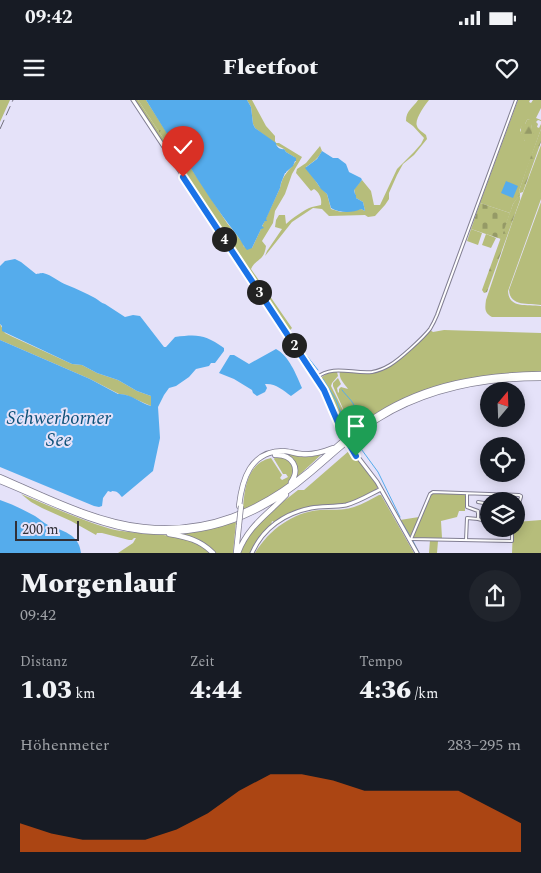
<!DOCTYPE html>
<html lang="de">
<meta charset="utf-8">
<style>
:root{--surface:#171b24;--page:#20242c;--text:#f1f3f6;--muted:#9ea1a6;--accent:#ea580c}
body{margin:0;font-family:Spectral,serif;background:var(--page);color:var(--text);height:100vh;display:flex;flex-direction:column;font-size:19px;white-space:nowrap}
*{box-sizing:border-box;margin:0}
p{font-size:16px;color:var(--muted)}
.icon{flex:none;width:28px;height:28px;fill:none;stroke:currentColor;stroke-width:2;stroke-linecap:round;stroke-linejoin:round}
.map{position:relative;height:453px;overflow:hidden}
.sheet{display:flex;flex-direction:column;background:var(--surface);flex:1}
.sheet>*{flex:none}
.needle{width:32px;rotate:19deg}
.controls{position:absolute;left:480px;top:282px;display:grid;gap:10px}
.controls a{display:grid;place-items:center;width:45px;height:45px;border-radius:50%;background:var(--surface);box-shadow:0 2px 12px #0003;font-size:25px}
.scale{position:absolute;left:15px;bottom:12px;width:64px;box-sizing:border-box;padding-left:5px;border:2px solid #313038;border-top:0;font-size:14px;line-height:18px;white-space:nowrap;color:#313038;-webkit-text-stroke:4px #e5e2f9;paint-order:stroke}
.pin{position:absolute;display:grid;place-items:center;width:42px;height:42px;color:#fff;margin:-51px -21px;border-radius:50% 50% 50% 0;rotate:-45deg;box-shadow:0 0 5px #0007}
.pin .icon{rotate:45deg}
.km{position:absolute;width:25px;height:25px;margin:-12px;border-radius:50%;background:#222;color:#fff;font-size:14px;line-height:25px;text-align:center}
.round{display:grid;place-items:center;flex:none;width:52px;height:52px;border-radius:26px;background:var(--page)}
.summary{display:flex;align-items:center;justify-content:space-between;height:85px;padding:0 20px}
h1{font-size:28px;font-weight:800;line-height:38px}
.figures{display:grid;grid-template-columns:repeat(3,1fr);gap:8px;height:85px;padding:5px 20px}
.figures div{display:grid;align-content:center}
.figures b{font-size:25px;font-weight:800}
.figures small{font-size:14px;font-weight:400}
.figures p{font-size:14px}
.chart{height:140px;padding:10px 20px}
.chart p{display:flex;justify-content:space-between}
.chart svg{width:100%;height:90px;margin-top:5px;fill:var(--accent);opacity:.7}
.status{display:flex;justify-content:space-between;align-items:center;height:35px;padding:0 25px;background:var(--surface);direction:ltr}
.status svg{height:14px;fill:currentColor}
header{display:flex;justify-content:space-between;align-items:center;height:65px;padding:0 20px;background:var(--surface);font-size:22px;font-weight:800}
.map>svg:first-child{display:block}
.green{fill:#b6bd7b;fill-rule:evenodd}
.forest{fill:url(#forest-firs)}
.cemetery{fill:url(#cemetery-stones)}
.park{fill:url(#park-tufts)}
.water{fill:#55acec}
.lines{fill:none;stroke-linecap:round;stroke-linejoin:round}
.stream{stroke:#55acec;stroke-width:1}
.street-casing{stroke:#817e92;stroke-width:4}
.secondary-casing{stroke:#817e92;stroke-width:5}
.highway-casing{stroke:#817e92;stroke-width:6}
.street{stroke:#fff;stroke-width:2}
.secondary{stroke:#fff;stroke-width:3}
.highway{stroke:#fff;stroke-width:4.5}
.rail{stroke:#72707e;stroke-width:1;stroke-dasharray:10 5;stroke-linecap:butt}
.secondary-bridge-casing{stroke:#817e92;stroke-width:5;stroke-linecap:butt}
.highway-bridge-casing{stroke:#817e92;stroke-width:6;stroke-linecap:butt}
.secondary-bridge{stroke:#fff;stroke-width:3}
.highway-bridge{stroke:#fff;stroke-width:4.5}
.route-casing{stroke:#fff;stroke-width:10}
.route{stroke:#1a73e8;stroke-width:6}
.labels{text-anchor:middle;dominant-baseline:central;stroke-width:4;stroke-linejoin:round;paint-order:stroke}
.water-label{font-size:19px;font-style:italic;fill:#0c5079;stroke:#e5e2f9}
</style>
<div class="status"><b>09:42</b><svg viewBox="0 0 49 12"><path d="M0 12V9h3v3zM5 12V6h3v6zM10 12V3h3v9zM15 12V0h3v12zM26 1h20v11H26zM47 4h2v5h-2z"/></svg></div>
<header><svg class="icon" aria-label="menu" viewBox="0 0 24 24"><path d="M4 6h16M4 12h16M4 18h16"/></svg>Fleetfoot<svg class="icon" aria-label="heart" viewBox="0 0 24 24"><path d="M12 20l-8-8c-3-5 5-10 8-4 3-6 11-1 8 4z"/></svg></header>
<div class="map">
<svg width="541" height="453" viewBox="0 0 541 453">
<defs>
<pattern id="forest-firs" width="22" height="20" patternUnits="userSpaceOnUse" patternTransform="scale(1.25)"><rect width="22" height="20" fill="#b6bd7b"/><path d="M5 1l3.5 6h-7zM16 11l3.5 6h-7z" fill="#959a66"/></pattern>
<pattern id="cemetery-stones" width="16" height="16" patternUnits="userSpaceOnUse" patternTransform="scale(1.25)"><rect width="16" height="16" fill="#b6bd7b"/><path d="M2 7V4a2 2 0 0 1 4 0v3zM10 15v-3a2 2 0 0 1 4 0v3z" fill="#959a66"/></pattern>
<pattern id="park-tufts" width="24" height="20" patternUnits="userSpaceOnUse" patternTransform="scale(1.25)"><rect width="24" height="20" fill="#b6bd7b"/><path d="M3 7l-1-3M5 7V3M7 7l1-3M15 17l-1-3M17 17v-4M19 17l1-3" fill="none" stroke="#959a66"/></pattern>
</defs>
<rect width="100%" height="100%" fill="#e5e2f9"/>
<path class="green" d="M0,0H10L0,22Z
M134,0H138L171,50L176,47L182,58L187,62L227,123L243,143L244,147L252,148L280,88C282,75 290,70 296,61L294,57L286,52L284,49L278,46L255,28L253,24L251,7L247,0H252L266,26L275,36V41L276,43H279L302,57L292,74L285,94L275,111L273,123L262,141L266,146C264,162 256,158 251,169L292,228L289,231V234Z
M418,0H429C425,5 414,20 417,26C418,30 424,33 426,35L427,39L414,55L403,64L397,75L389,93V99L385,105L375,116L368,117L365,115L329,116L322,109L313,108L292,122L265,156L267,151L282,129L275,127L276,120L279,115H285L286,124C291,119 305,109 312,107C315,106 318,106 321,105C322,99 320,93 314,89L311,91L296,73L297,69L306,63L320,46L322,51C318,59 313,62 306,67L319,86L327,94L331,109L341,112L361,109L365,111L363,102L356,98L354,89L362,80L371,91L374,105H380L397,69L414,52L421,44L424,38L413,26L406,21C406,10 413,8 418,0Z
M518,0H530L529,2L531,3L533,0H541V8L536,18L541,20V21L538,20L536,22L538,24L537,27L539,28L541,24V29L519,91L520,93V96H519L513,104L510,113L480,103ZM529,19C534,28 530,33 525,41L520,30L523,24H525L527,20Z
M541,45V99L508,191C509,209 527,204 541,206V217H492C484,213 485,208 486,200L514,117Z
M541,102V205C529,203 510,207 509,190Z
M471,129L482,133L478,145L467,141Z
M486,134L496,138L491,148L482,145Z
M0,224L5,233L13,237L72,264L82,265L97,273L118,280L137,291L151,296V306L126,295L119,294L90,279L0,240Z
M430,230L433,232L444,230L541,233V272C465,274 406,287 345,335C339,321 335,305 327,291C324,286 321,282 322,277C326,274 332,270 337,272L338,276L332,283L331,286L343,310L348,325L349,326L351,324L348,320L333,286V283L338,278L341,284L337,288L338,293L339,292V289L341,287L348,289C345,284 338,279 340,271C350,271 361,274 371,273C394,271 415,245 430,230Z
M350,350L372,375L378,386L376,390L365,396L345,404L292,412L274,422L272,421L271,425L251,453H240L246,439L265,416L298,390H304Z
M285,353L309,357L322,354L297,377L291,358Z
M276,355L290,360C293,366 295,372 292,379C288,389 253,406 243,410C244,390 247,363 271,358L282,375L280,378L282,380L288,377L286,374H283L274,359Z
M434,393L465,394V411H459L457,417L441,421L442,438H414L413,436L431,395Z
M21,394C50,406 80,420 111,429C140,436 172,431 199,444C203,446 207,450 211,453H118L133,443L136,438H134L132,440H129L102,433H97L96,435L71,421L42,408L31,402Z
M379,395H381L414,453H255C269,430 293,412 320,410C332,409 343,411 354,407C363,404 371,399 379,395Z
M419,417L410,437L408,436L400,420Z
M541,420V453H512L513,429H516V422Z
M236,422L233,453H215L197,439L178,434L204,430Z
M430,440L438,441L437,453H429Z"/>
<path class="forest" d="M529,19L531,20L532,35L537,29L539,30L533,45L532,44V36L530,44C522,41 519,32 522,24H525L527,20Z
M541,29V42L523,92L520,93L519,91L528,64Z
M519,95L520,97V100L487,192L484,193L482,190L513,104Z"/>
<path class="cemetery" d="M480,103L510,113L501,139L471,129Z"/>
<path class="park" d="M138,0H146L176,47L171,50Z"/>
<path class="water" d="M146,0H247L251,7L253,24L255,28L276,43C276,47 281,50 284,49L286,52L296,58V61H295L293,66L286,72V73H285L281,83L280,88L266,119L267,121H265L262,126L264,128L261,129L252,148L247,150C243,146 240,138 236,134C218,111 202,87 187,62L182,58Z
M322,51L333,58H338L346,64L349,72L361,78L362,80L354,90L355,94L356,95V98L363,102L365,111L361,109C353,113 339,113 331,108L327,94L321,89L317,83L305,68L317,59Z
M506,81L518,86L513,98L501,93Z
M15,159L21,162L36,174C37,174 41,173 43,173C52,175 59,182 67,185C77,189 86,193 95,198C99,200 101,203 105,204L125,217L133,215L140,216L164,247H166L175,237C199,234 205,235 224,248V251L215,263H211L209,266L196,269L189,277L176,286L169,288L164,295L158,307L160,338L153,371L122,397C119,394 118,391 112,391L111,392L108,391L103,398L102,406L99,407L94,406L0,367V240L90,279L118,294C130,293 140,303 151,306V296L137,291L118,280L97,273L82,265L72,264L2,231V226L0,224V166L5,161Z
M276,249C289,256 296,274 302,288L291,296C283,290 275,283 265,284L267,288L265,292L257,296L253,293L252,290L234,279L219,273L230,255H234L249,264Z
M0,400C12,404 24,410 35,416C40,419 44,423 48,425C56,428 65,431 72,436C78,441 80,446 81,453H0Z"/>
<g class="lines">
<path class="stream" d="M264,197L289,234
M291,236L318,270
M323,279L336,300L348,330
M342,290C348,298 355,302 356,312
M359,346L378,372L400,417
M401,421L410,436
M413,441L419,453"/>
<g class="street-casing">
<path id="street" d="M316,278C333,264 352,274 372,272C378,271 385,268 390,265C400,259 423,238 430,229C433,224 435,220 437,215L516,0
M467,394V407L478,411V419
M478,402L489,404
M409,439H411L430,394L433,392L519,395L521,396V397L516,412
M412,439L512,441V429
M466,440L467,418L478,419L489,422"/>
</g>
<g class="secondary-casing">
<path id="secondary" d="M133,0L320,284L327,297L341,332
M351,348L377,382L417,453
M252,453C263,428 285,413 311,408C322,406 334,407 346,405C358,402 369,395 381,389"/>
</g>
<g class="highway-casing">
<path id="highway" d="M275,355C292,354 301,368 291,382
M0,377C44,396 95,422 143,427C208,434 260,411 310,370C332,351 353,330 378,315C427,284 483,275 541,274
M0,381C45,399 95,426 143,431C205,437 260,416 307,376C330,357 352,335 378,319C428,288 483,278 541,278
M239,406C242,380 250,351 283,351C289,351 296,354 302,354C313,355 323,352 333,348
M169,434C187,437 200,440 213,453
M236,453L239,425
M238,453C248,426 267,415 286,395"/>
</g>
<use href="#street" class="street"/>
<use href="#secondary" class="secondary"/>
<use href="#highway" class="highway"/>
<path class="rail" d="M0,29L13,0"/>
<g class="secondary-bridge-casing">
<path id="secondary-bridge" d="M341,332L351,348"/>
</g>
<g class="highway-bridge-casing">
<path id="highway-bridge" d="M239,425L241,406"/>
</g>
<use href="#secondary-bridge" class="secondary-bridge"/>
<use href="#highway-bridge" class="highway-bridge"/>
</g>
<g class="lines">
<g class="route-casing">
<path id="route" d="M183,77L324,290L342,332L356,356"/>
</g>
<use href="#route" class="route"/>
</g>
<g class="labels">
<g class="water-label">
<text x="59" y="318">Schwerborner<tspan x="59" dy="22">See</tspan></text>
</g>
</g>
</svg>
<div class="controls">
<a><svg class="needle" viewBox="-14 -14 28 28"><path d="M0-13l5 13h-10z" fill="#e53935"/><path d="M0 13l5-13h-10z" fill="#9ea1a6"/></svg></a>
<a><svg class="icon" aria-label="locate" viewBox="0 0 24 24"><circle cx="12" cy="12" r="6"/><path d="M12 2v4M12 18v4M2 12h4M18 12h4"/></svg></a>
<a><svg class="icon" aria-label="layers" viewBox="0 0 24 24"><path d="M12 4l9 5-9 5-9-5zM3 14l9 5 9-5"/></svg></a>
</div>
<div class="scale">200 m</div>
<div class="pin" style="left:356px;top:356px;background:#1e9e55"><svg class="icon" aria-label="arrive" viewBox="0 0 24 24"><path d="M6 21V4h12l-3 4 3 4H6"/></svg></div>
<div class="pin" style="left:183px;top:77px;background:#d93025"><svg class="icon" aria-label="check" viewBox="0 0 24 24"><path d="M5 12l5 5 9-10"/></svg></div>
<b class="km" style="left:294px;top:245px">2</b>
<b class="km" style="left:259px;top:192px">3</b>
<b class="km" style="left:224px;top:139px">4</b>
</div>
<section class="sheet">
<div class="summary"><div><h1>Morgenlauf</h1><p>09:42</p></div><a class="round"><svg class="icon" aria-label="share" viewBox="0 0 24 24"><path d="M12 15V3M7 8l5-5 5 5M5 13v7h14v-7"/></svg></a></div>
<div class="figures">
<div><p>Distanz</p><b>1.03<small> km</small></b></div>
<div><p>Zeit</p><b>4:44</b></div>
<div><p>Tempo</p><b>4:36<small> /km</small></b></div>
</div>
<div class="chart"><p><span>Höhenmeter</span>283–295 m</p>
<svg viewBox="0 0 160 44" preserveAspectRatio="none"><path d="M0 44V30L10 35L20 38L30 38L40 38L50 33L60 25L70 14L80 6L90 6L100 9L110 14L120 14L130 14L140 14L150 22L160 30V44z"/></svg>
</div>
</section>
